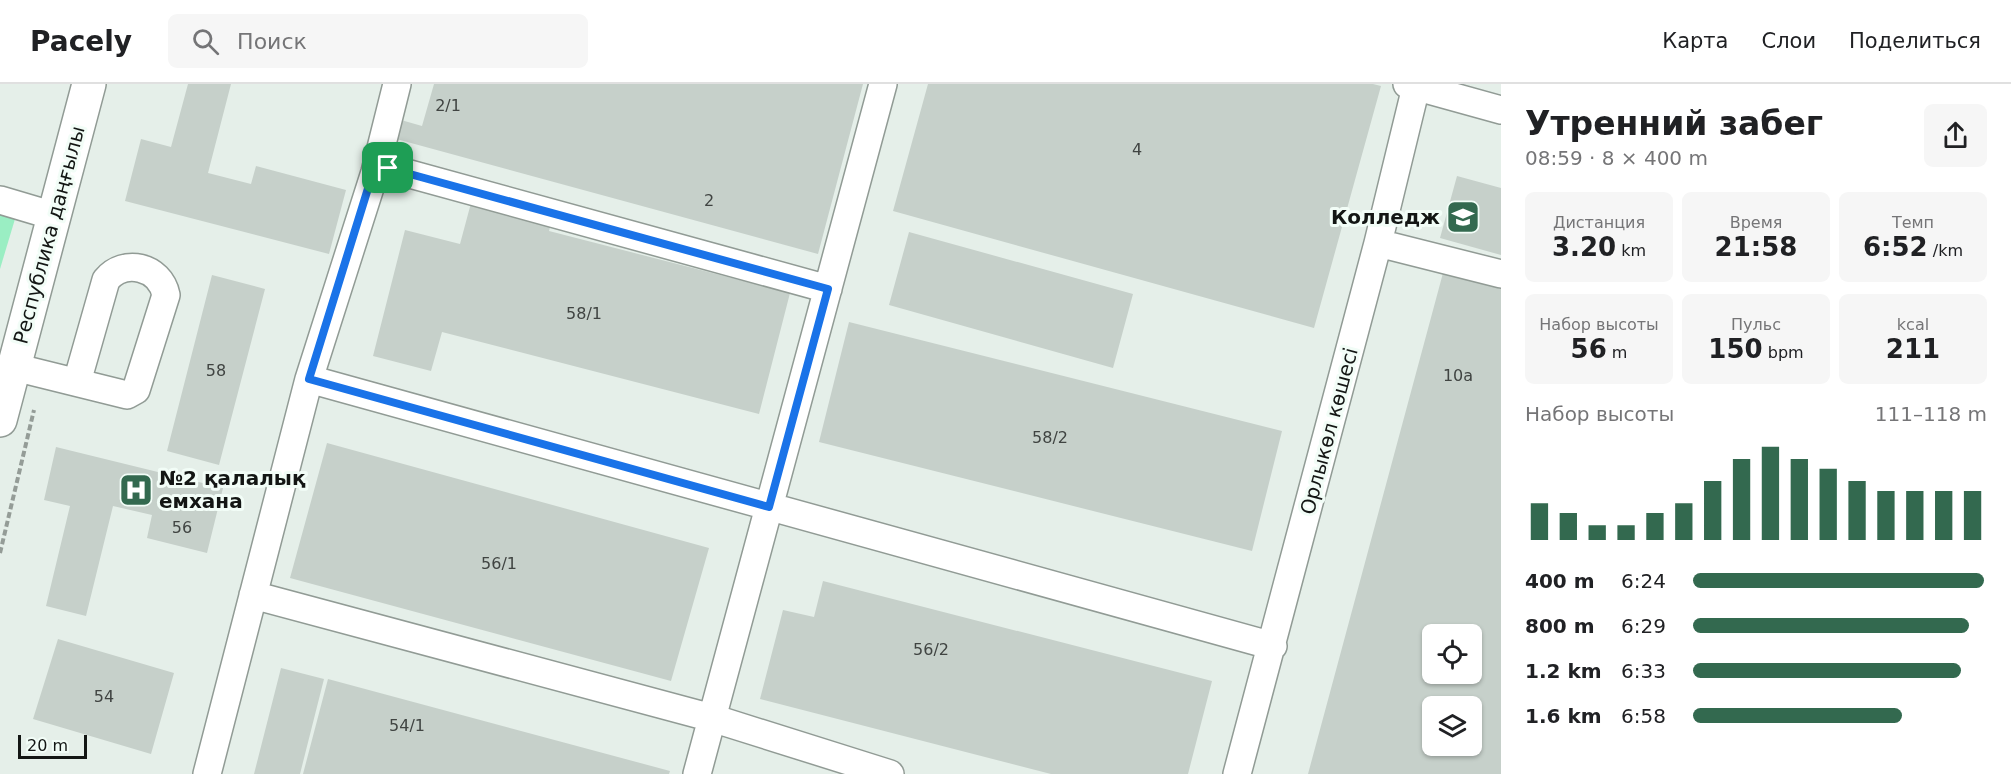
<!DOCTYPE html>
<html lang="ru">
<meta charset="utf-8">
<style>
:root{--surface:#fff;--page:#f6f6f6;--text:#202124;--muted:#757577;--line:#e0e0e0;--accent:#33694f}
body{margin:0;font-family:"DejaVu Sans",sans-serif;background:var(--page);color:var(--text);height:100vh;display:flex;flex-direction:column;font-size:22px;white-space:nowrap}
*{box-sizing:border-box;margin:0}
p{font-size:20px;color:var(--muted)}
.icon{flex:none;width:33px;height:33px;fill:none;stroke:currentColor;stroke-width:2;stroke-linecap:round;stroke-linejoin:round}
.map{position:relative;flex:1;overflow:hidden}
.details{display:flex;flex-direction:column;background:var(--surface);width:510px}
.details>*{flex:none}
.fabs{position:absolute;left:1422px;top:540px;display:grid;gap:12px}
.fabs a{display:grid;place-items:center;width:60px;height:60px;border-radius:9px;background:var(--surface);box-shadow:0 2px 4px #0004;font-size:30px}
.scale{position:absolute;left:18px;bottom:15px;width:69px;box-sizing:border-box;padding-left:6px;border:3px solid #131614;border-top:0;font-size:16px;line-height:21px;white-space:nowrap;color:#131614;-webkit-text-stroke:4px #f2fdf7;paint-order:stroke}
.pin{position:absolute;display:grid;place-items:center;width:51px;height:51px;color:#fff;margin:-26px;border-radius:12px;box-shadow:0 3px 9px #0006}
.round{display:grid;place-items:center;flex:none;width:63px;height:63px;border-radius:9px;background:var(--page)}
.summary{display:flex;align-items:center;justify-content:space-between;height:102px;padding:0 24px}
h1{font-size:33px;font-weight:700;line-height:45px}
.metrics{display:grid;grid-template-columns:repeat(3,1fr);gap:9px;height:102px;padding:6px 24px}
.metrics div{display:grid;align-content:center;border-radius:9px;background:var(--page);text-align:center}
.metrics b{font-size:26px;font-weight:700}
.metrics small{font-size:16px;font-weight:400}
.metrics p{font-size:16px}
.chart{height:168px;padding:12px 24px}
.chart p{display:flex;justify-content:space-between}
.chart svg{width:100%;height:108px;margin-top:6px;stroke:var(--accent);stroke-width:6}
ul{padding:0 24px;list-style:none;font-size:20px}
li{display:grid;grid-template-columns:96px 72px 1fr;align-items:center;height:45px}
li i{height:15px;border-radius:8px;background:var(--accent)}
header{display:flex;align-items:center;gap:36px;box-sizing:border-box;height:84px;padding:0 30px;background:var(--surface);border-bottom:2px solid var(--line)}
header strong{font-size:28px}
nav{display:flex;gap:33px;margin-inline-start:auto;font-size:21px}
.search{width:420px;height:54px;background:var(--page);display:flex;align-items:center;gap:15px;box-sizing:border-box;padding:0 21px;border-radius:9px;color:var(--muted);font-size:22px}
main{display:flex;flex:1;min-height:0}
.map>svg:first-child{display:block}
.green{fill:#9aeec3}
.building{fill:#c6d0ca;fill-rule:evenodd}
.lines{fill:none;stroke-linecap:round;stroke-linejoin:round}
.minor-casing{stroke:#919b95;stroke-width:30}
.major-casing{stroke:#919b95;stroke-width:36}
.path{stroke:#949c97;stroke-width:4;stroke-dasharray:6 3;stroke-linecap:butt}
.minor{stroke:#fff;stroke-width:27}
.major{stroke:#fff;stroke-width:33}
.route-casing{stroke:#fff;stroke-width:12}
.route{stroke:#1a73e8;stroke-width:8}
.labels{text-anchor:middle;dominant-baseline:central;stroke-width:6;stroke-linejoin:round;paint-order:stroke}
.number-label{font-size:16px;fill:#404442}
.poi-label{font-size:20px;font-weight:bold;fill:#131614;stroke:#f2fdf7;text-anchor:end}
.street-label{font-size:20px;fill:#131614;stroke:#f2fdf7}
</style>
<header>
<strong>Pacely</strong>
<div class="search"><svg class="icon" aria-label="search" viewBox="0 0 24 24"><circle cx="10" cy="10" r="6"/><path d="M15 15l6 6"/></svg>Поиск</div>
<nav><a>Карта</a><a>Слои</a><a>Поделиться</a></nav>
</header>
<main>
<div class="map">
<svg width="1501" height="690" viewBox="0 0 1501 690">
<rect width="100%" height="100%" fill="#e5efe9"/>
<path class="green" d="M0,130L15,135L0,185Z"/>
<path class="building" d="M188,0H231L208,89L251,100L256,82L346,106L329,170L125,117L141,55L171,63Z
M434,0H863L818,170L389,53L394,34L422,42Z
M928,0H1373L1381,2L1314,244L893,127Z
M1457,92L1501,104V171L1440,154Z
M471,119L551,140L549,147L790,209L759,330L442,248L431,287L373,272L405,146L460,160Z
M909,148L1133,210L1113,284L889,221Z
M1443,189L1501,205V690H1308ZM1432,550H1472V590H1432ZM1432,622H1472V662H1432Z
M212,191L265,205L219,381L167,367Z
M849,238L1282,347L1252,467L819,358Z
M327,359L709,464L671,597L290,494Z
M56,363L223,404L207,469L147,454L152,431L113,422L86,532L46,522L70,422L44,416Z
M823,497L1212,597L1188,690H1051L760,615L783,526L814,533Z
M58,555L174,589L151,670L33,635Z
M281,584L324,595L300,690H254Z
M328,595L670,687L669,690H303Z"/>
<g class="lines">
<g class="minor-casing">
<path id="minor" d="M1407,0L1501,26
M375,88L388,84L828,205
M0,116L54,132
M1378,159L1501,190
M14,283L127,311L136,306L166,211C160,182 124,174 106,196L77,298
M309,295L1273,562
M253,511L712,634L890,690
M207,690L309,295L375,88L397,0
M697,690L883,0
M1237,690L1378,159L1416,3"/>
</g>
<g class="major-casing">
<path id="major" d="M0,336L89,0"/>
</g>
<path class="path" d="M0,469L34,326"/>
<use href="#minor" class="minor"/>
<use href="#major" class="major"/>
</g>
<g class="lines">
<g class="route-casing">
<path id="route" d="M388,84L828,205L769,423L309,295L370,98L375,87Z"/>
</g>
<use href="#route" class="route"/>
</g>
<defs>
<g id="school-square" transform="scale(1.725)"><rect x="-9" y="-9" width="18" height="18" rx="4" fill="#33694f" stroke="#f2fdf7"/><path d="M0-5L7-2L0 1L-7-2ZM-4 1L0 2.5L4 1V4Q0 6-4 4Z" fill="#fff"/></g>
<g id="hospital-square" transform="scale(1.725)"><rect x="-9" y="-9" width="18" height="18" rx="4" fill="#33694f" stroke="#f2fdf7"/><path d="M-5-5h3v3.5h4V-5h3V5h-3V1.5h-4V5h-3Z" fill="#fff"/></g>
</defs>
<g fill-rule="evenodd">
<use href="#school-square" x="1463" y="133"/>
<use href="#hospital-square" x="136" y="406"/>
</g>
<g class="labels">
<g class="number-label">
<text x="448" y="21">2/1</text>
<text x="1137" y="65">4</text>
<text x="709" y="116">2</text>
<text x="584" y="229">58/1</text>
<text x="216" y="286">58</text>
<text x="1458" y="291">10а</text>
<text x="1050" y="353">58/2</text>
<text x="182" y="443">56</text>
<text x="499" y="479">56/1</text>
<text x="931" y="565">56/2</text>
<text x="104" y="612">54</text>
<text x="407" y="641">54/1</text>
</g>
<g class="poi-label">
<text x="1440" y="133">Колледж</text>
<text x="159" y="394" text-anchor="start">№2 қалалық<tspan x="159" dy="23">емхана</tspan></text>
</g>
<g class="street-label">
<text transform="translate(49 151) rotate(-75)">Республика даңғылы</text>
<text transform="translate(1329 347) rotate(-75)">Орлыкөл көшесі</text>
</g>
</g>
</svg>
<div class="fabs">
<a><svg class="icon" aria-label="locate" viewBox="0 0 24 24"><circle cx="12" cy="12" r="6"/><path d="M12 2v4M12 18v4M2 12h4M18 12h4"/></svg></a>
<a><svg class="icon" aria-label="layers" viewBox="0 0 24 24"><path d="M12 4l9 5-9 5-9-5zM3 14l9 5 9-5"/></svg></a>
</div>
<div class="scale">20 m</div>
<div class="pin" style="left:388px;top:84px;background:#1e9e55"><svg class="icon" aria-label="arrive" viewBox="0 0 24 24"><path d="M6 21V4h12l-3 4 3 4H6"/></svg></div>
</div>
<section class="details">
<div class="summary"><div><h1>Утренний забег</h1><p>08:59 · 8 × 400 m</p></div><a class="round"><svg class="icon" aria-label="share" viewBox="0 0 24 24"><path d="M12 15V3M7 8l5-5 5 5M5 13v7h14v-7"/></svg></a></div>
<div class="metrics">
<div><p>Дистанция</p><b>3.20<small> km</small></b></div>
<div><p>Время</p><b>21:58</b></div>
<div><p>Темп</p><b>6:52<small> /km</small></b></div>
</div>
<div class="metrics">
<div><p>Набор высоты</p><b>56<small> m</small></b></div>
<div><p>Пульс</p><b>150<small> bpm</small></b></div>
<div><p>kcal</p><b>211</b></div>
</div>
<div class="chart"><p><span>Набор высоты</span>111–118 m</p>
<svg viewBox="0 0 160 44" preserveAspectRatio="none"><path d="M5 44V29M15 44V33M25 44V38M35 44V38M45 44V33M55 44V29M65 44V20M75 44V11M85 44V6M95 44V11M105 44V15M115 44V20M125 44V24M135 44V24M145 44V24M155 44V24"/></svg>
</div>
<ul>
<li><b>400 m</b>6:24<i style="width:99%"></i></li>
<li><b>800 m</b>6:29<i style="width:94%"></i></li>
<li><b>1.2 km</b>6:33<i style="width:91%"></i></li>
<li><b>1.6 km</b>6:58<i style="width:71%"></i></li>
</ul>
</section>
</main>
